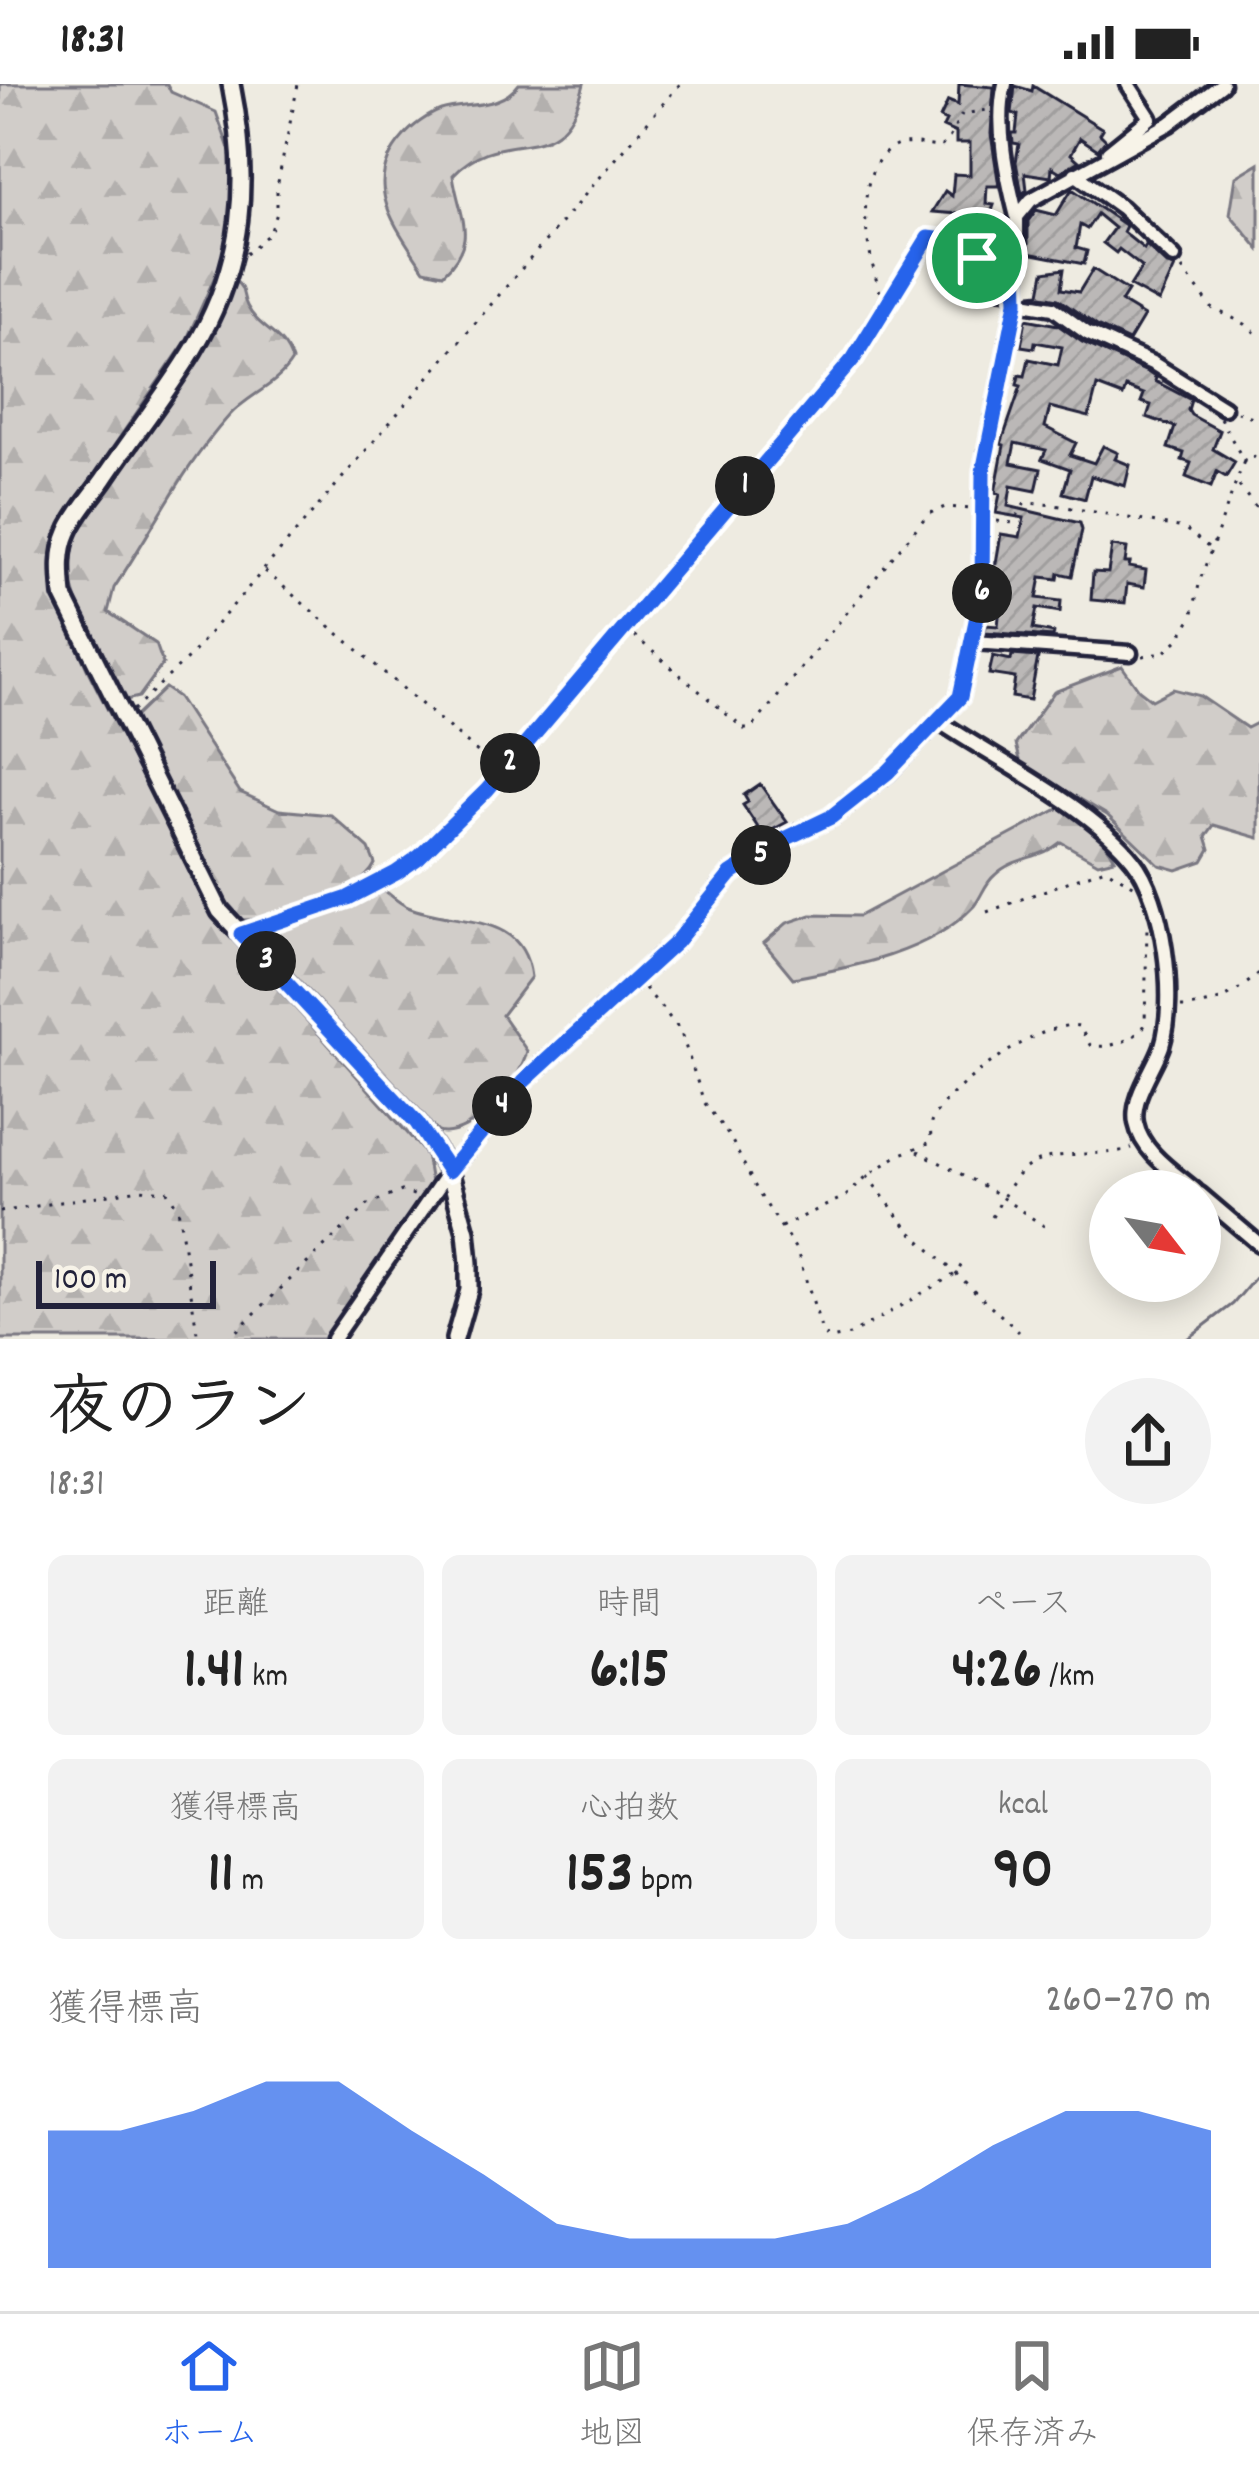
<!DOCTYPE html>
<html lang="ja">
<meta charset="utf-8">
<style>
:root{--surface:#fff;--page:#f2f2f2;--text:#222;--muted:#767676;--line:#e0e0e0;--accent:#2563eb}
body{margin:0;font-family:Dekko,"Klee One",sans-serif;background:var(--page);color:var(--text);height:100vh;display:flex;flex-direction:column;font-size:45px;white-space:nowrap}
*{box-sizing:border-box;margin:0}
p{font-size:39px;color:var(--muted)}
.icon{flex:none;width:66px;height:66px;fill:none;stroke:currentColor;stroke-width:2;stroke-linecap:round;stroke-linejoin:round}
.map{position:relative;height:1255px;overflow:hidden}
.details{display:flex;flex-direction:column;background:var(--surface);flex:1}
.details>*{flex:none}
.needle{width:78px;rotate:121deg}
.controls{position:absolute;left:1089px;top:1086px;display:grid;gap:24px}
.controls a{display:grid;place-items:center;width:132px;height:132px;border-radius:50%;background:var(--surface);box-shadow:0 6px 30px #0003;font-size:60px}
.scale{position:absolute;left:36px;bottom:30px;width:180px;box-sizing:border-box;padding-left:12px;border:6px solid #22223b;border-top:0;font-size:33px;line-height:42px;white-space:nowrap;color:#22223b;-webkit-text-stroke:9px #f7f3e8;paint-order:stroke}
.pin{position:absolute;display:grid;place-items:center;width:102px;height:102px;color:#fff;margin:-51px;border:6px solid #fff;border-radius:50%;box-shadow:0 3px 12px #0007}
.km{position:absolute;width:60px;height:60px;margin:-30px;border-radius:50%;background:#222;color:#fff;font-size:33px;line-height:60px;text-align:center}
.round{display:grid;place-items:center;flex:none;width:126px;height:126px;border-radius:63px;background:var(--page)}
.headline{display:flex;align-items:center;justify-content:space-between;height:204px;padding:0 48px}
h1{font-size:66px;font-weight:700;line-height:90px}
.figures{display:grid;grid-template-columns:repeat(3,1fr);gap:18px;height:204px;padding:12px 48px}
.figures div{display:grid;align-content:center;border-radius:18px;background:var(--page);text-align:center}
.figures b{font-size:60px;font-weight:700}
.figures small{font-size:33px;font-weight:400}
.figures p{font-size:33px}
.chart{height:336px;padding:24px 48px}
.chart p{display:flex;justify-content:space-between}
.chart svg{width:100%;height:216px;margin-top:12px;fill:var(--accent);opacity:.7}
.status{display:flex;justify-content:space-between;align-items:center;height:84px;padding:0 60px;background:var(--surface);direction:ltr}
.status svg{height:33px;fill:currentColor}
.menu{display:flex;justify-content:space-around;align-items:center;height:168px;border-top:3px solid var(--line);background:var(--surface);font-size:33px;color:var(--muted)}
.menu a{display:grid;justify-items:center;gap:6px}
.menu .active{color:var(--accent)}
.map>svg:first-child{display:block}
.forest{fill:url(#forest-firs);stroke:#7a7882;stroke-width:3}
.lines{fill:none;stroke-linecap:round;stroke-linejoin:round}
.stream{stroke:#716f7b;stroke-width:3}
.building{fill:url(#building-hatch);stroke:#22223b;stroke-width:3}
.minor-casing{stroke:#22223b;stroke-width:21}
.tertiary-casing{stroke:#22223b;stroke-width:24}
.path{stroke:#22223b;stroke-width:3;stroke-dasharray:3 9;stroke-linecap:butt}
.minor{stroke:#f7f3e8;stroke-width:12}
.tertiary{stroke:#f7f3e8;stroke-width:15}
.route-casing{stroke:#fff;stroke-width:24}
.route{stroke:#2563eb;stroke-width:15}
</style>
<div class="status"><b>18:31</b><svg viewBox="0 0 49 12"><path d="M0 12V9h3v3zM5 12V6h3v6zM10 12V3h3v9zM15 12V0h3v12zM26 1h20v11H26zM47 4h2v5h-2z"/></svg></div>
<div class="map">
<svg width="1259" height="1255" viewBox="0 0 1259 1255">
<defs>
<pattern id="forest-firs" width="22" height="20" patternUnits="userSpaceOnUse" patternTransform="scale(3)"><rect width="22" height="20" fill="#d1cdc9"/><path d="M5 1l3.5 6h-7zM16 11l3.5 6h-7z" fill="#b3b0ae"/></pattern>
<pattern id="building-hatch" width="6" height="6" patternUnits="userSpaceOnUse" patternTransform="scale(3)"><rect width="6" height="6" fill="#bbb8b7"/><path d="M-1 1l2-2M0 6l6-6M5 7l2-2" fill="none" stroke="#a09e9e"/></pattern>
</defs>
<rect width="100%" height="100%" fill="#eeebe1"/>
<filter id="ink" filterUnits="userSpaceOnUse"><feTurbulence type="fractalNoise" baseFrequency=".00833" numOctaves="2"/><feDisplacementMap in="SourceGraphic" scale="24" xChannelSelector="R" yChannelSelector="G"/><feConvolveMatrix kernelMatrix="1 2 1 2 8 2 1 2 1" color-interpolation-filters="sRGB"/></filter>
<g filter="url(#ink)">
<path class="forest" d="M0,0H167L171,8L216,28L236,84L224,172L186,257L60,440L53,473L54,510L88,587L212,830L426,1070L431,1099L323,1255H0Z
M519,0H584C561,93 505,36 453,91C459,133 480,155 443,190L424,186C395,141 360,101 403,53C412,42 428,31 441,26C468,18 500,26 519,0Z
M1259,79V165L1230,130L1236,93Z
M234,196C246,205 241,210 247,222C259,246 283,248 292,277C276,303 249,310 229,332C183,383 152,447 114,504L108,528L156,560L163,580L139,613L126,616C106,576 78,534 70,490C61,436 150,347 179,302C201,268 218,233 234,196Z
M1122,582L1139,606L1152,616L1173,605L1200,612L1247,644L1259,638V754L1214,741L1206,752L1210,765L1203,777L1177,786L1159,781L1107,731L1021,680L1016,660L1054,608Z
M165,604L178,613L240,708L279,726L331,731L369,765L375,780C359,812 277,836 242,836L222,812L134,634Z
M1060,724C1082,737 1104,752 1115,775L1098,779L1061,758C1041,775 1013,773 995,791C985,799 982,812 974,822C930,869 854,883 793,894L764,859L787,839L811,831L859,832Z
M385,807C392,812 400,820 408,823C455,843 523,825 531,893L502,931L527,967C521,997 470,1057 438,1048L252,854Z"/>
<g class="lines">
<path class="stream" d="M1187,1255L1233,1220L1259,1189"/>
</g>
<path class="building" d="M959,0L994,3L991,50L999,102H987L986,120L994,121L987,141L958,139V130L932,128L945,107L952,112L954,90L970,91V59H956V49L943,43L946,37L940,34L948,17L958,21Z
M1015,2L1032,7L1033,2L1103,45L1100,50L1106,56L1098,66L1080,54L1071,70L1079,77L1060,88L1052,83L1051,93L1025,89L1027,106L1022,110L1016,78L1019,60L1013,59L1012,49H1016L1018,31L1012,29Z
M1072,105L1126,142L1123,148L1144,165L1146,161L1167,181L1175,183L1159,218L1130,202L1142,183L1119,165L1116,169L1103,159L1114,144L1097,130L1087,145L1080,141L1076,164L1087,167L1084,180L1028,169V137L1036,126L1056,131Z
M957,149L981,158L972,184L977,185L974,197L1002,193L1005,214L982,211L981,204L948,191L952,179L946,177Z
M1064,185L1061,205L1079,208L1093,185L1128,207L1121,218L1144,232L1129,257L1097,242L1058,215L1031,210L1040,209L1044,188Z
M1026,235L1058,241L1082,258L1149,289L1156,294L1155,297L1191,316L1188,326L1191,331L1220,347L1213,365L1235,378L1226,393L1217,388L1211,403L1186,393L1191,379L1182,376L1184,369L1168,364L1175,343L1147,333L1151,321L1141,318L1144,310L1126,303L1123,312L1097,302L1089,333L1050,323L1045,343L1076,359L1070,371L1094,379L1103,362L1118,369L1115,375L1130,381L1125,402L1091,392L1085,415L1063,409L1070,385L1042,375L1046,366L1015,359L1011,379L1041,385L1036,407L1011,402L1008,422L1080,439L1082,446L1072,492L1059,489L1058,495L1041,493L1037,514L1061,517L1060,528L1037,524L1033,545L1054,549L1053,553L984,548L986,541L998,542L1000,523L991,517L993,478L996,479L1001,450L1020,453L1024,434L996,429L1000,410L995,409L1004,361L1001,360L1021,302L1017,301L1019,291L1025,292L1029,275L1058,281L1062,263L1035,258L1034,264L1021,262Z
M1112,462L1127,464L1125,479H1130L1129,483L1146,486L1144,503L1127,500L1125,519L1091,516L1093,488L1108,489Z
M1012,571L1038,573L1030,616L1012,613L1015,594L989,590L993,572L1011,576Z
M760,700L787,738L763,751L743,721L748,718L744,711Z"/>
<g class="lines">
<g class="minor-casing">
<path id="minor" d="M1005,0C995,41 1007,93 1017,133
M1108,68L1150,34L1128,0
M1075,90L1121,123L1174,173
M1017,218L1053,224L1087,249L1154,280L1224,324
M974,558L1130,569
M940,638C998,677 1090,722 1133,776C1164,814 1177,915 1162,962C1154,985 1131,1014 1136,1039C1142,1069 1175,1089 1196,1107
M1200,1110L1259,1160
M333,1255L449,1087L523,998L676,858L731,790L785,755L831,733L888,689L960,613L982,508L983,388L1017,218V133L1031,116L1169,40L1222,0"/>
</g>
<g class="tertiary-casing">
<path id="tertiary" d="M231,0C250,95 245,180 193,266C166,310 133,352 104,395C92,412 76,429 68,448C59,468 61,490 63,511L220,827L417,1039L449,1087L466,1148L469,1179V1206L455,1255"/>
</g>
<path class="path" d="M246,170L270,149L277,129V103L298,0
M1182,185L1212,224L1245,240L1259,252
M884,219C869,180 847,87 894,63C906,56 926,62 940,63L947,58L962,30L988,26
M1237,328L1259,335
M1220,334L1244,377L1250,378L1259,366
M1239,402L1259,428
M997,437L1013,439L1025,419L1055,421L1184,444L1212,466
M265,487L500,687
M625,544L744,645H751L928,430L945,423L973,425
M1143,572L1164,569L1179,555L1192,533L1200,496L1244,377
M133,626L188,574L680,0
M987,828L1105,784L1135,802
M254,846L348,814L396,789L419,773L487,706L853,274L928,154C954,156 976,176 1002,180
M645,904L680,946L704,1018L731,1055L758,1108L797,1167L823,1251L831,1255L850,1251L957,1189L965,1174
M1181,923C1216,922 1233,912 1259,889
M918,1067L989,1105L1050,1146
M867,1092L911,1148L1019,1248
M0,1128L140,1105L167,1107L178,1124L198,1255
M992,1133C1001,1118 1011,1094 1026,1084C1053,1063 1100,1075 1132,1064
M781,1143L846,1112L867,1092L899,1071L931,1058C931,1054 930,1043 931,1039C944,1005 1043,934 1079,942L1090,961C1108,966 1135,956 1145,941L1147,842
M228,1255L368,1121L402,1107L419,1113"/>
<use href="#minor" class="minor"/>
<use href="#tertiary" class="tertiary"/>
</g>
</g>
<g class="lines" filter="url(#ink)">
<g class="route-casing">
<path id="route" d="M928,154C959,155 978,180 1016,179L1017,218L983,388L982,508L960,613L888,688L831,733L785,755L731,790L676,858L523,998L449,1087L417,1039L241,850L348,814L396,789L419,773L487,706L854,274Z"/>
</g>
<use href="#route" class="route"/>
</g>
</svg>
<div class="controls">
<a><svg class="needle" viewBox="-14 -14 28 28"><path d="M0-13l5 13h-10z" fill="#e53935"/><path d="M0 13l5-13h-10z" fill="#767676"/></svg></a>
</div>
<div class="scale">100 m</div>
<div class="pin" style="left:977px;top:174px;background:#1e9e55"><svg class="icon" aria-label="arrive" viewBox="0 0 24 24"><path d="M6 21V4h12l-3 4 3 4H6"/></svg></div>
<b class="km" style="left:745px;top:402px">1</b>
<b class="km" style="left:510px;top:679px">2</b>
<b class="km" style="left:266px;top:877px">3</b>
<b class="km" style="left:502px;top:1022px">4</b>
<b class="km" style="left:761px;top:771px">5</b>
<b class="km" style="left:982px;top:509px">6</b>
</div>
<section class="details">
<div class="headline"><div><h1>夜のラン</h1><p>18:31</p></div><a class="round"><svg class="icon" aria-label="share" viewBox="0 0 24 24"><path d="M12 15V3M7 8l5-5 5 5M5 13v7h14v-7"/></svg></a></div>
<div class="figures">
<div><p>距離</p><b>1.41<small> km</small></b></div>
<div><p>時間</p><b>6:15</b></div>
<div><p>ペース</p><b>4:26<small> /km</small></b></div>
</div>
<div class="figures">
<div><p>獲得標高</p><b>11<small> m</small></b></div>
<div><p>心拍数</p><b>153<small> bpm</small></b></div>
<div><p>kcal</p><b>90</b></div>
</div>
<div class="chart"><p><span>獲得標高</span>260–270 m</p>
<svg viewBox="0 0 160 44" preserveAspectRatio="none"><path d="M0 44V16L10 16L20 12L30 6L40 6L50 16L60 25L70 35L80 38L90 38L100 38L110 35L120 28L130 19L140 12L150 12L160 16V44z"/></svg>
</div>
</section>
<nav class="menu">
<a class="active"><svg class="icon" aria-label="home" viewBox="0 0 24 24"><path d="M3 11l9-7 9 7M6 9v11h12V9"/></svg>ホーム</a>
<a><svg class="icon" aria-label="map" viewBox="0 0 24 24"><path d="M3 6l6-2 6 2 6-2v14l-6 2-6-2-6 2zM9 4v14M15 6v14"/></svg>地図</a>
<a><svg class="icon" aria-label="saved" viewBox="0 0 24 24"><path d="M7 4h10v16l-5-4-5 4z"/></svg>保存済み</a>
</nav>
